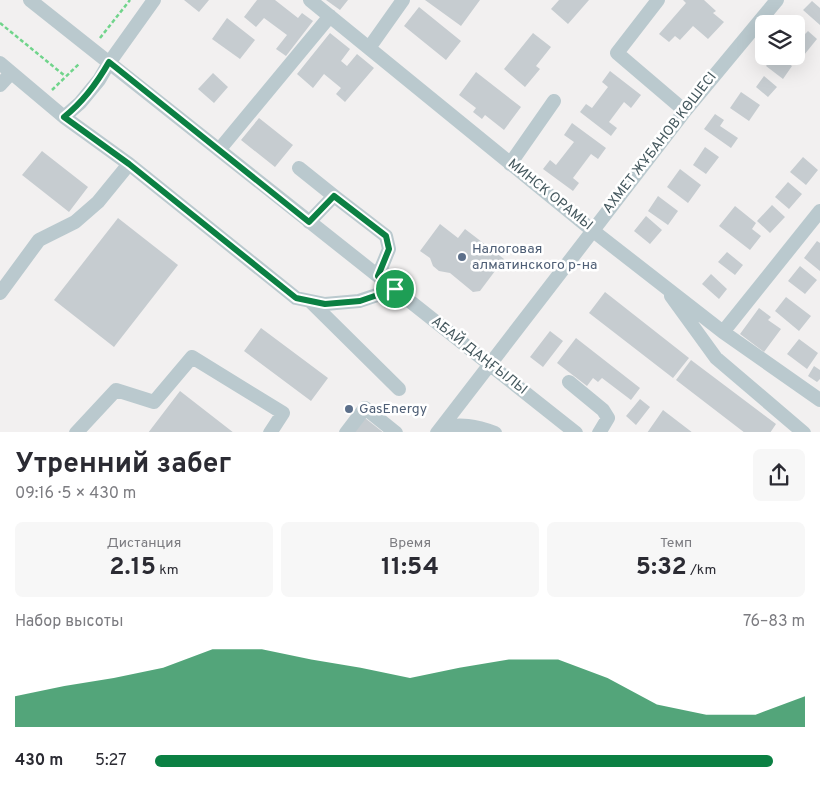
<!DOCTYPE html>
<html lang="ru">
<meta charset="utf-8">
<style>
:root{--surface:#fff;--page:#f7f7f7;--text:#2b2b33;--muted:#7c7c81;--accent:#0b8043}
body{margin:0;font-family:Overpass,sans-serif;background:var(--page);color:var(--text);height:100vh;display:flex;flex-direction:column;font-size:19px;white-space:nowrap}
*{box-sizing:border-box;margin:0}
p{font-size:16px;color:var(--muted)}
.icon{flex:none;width:28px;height:28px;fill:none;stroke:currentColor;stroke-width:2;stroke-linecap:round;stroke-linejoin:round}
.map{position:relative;height:432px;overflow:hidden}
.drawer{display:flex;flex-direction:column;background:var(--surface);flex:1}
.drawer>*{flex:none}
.buttons{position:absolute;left:755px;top:15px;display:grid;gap:10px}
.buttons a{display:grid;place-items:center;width:50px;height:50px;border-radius:8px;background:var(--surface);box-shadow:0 5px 20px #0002;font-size:25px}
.pin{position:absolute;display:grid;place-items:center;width:42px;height:42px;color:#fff;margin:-21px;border:2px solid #fff;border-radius:50%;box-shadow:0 1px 5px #0007}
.round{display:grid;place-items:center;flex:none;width:52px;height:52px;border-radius:8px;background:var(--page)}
.head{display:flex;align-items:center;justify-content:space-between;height:85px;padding:0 15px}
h1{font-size:28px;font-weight:700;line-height:38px}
.stats{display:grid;grid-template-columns:repeat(3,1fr);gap:8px;height:85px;padding:5px 15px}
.stats div{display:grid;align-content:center;border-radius:8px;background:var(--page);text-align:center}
.stats b{font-size:25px;font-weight:700}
.stats small{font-size:14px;font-weight:400}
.stats p{font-size:14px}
.chart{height:140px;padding:10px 15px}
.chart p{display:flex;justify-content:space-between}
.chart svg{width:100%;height:90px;margin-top:5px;fill:var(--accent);opacity:.7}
ul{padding:0 15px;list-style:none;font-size:16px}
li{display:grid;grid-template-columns:80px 60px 1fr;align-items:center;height:38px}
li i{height:12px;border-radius:6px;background:var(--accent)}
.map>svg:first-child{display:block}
.building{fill:#c6ccd0}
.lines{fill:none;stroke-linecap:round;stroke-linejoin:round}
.path{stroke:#70d48b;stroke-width:2.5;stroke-dasharray:4 2.5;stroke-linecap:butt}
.minor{stroke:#bac9ce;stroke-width:14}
.route-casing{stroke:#fff;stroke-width:10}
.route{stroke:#0b8043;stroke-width:6}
.service-dot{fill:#5c6f8a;stroke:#fff;stroke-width:2}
.labels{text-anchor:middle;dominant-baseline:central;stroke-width:5;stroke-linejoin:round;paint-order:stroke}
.street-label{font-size:14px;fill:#46595f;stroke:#fff}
.service-label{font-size:14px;fill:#4e5e75;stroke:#fff;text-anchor:start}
</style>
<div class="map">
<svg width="820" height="433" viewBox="0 0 820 433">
<rect width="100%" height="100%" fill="#f2f0f0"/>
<path class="building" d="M184,0H209L199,12Z
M257,0H275L298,18L302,13L313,21L286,56L276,49L287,35L264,18L256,27L244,17Z
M326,0H348L340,10Z
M425,0H480L461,26Z
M559,0H589L568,24L551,9Z
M683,0H704L716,11L713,13L724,22L708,39L693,26L680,40L675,36L669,42L659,34L686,3Z
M812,1L820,8V25L803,10Z
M419,7L461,41L446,60L404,26Z
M227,18L255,40L240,59L212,39Z
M796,26L805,34L808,31L817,39L804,55L796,48Z
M330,33L350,49L341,61L347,66L357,54L374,68L345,102L336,94L341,88L324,74L313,88L297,74Z
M533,33L551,47L536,66L540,69L525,87L504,69Z
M774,56H779L792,66L783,79L766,66Z
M610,71L641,95L631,108L624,102L609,122L617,128L611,136L580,112L586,104L592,108L608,87L602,82Z
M476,72L521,107L504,130L485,115L482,119L473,112L476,108L459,95Z
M213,73L228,87L214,103L198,89Z
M764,76L777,87L768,97L756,87Z
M741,92L760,105L749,121L730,108Z
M715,114L724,120L720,126L738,138L731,148L704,129Z
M259,118L293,145L275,167L241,140Z
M572,123L606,148L598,159L591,154L573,178L579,183L573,191L543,169L550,160L556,165L574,142L564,135Z
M705,147L719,157L706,174L693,165Z
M42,151L88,187L69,212L22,175Z
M803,157L818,170L806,185L790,172Z
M680,169L701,185L688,203L667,187Z
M788,182L802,194L789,209L775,197Z
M658,196L678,211L668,225L648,211Z
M772,205L785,217L770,233L757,221Z
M735,206L756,223L752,229L761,236L750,250L719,226Z
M646,216L662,230L650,244L634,231Z
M118,218L178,265L114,347L54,300Z
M440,224L458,238L465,229L504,259L480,291L473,292L450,273L439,271L433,266L430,258L420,251Z
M817,241L820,243V271L804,258Z
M727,252L743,265L735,275L718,262Z
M800,266L817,280L805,294L788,281Z
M711,274L727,289L719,299L702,284Z
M605,292L689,358L673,378L589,313Z
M786,297L811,316L799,331L775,311Z
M759,308L771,317L768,320L781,329L764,352L740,334Z
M261,328L328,378L311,401L244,351Z
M550,331L563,341L543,367L530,357Z
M576,338L640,388L631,400L602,378L598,382L593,378L587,386L557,363Z
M799,339L818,353L807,369L787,354Z
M691,360L776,424L770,433H745L676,380Z
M814,366L820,370V379L817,382L808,376Z
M180,391L234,433H148Z
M640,399L650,407L636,425L626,416Z
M663,410L693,433H647Z
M365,418L384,433H354Z"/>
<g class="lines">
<path class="path" d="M0,23L65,76
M100,38L130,0
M52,90L79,64"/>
<path class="minor" d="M30,0L576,433
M310,0L592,230L723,332L820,400
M658,0L617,53L685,111
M369,48L403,0
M0,63L64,117L129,164L296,298L325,304L359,301L395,289
M0,85L11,73
M64,117L80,103L99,80L109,63L154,0
M219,150L330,16
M510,164L554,101
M299,168L334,196
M309,222L334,196L386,236L389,249L378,276
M0,293L39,240L75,222L98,202L129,164
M671,296L716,358L804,433
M311,302L399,389
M723,332L820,211
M569,382L603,410L608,418L599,433
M441,428C460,423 476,426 495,433
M76,433L116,390L154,402L192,357L283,413L270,433
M346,433L365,408L396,433
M437,433L685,111L777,0"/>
</g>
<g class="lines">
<g class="route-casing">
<path id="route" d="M109,62L309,222L334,196L386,236L389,249L378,276L395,289L360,301L325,304L296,298L129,164L64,117C83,102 97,83 109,62Z"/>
</g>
<use href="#route" class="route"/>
</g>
<g class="service-dot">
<circle cx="462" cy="257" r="5"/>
<circle cx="349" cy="409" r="5"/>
</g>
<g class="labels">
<g class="street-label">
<text transform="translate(660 143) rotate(-52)">АХМЕТ ЖҰБАНОВ КӨШЕСІ</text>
<text transform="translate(550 195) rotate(39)">МИНСК ОРАМЫ</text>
<text transform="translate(479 356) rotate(38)">АБАЙ ДАҢҒЫЛЫ</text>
</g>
<g class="service-label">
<text x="472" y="249">Налоговая<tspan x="472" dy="16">алматинского р-на</tspan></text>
<text x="359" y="409">GasEnergy</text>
</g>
</g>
</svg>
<div class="buttons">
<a><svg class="icon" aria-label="layers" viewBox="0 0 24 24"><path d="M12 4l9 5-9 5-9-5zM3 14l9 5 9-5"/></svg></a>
</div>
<div class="pin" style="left:395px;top:289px;background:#1e9e55"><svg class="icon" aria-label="arrive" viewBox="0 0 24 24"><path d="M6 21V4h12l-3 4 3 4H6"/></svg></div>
</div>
<section class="drawer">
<div class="head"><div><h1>Утренний забег</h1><p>09:16 · 5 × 430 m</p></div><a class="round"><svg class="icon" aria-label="share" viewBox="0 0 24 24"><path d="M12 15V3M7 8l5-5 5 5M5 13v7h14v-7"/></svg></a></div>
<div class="stats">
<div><p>Дистанция</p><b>2.15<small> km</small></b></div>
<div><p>Время</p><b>11:54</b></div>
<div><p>Темп</p><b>5:32<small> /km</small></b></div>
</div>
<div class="chart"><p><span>Набор высоты</span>76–83 m</p>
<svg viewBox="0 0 160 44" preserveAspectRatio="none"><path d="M0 44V29L10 24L20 20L30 15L40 6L50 6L60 11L70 15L80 20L90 15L100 11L110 11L120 20L130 33L140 38L150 38L160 29V44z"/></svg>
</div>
<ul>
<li><b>430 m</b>5:27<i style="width:95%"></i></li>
</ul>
</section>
